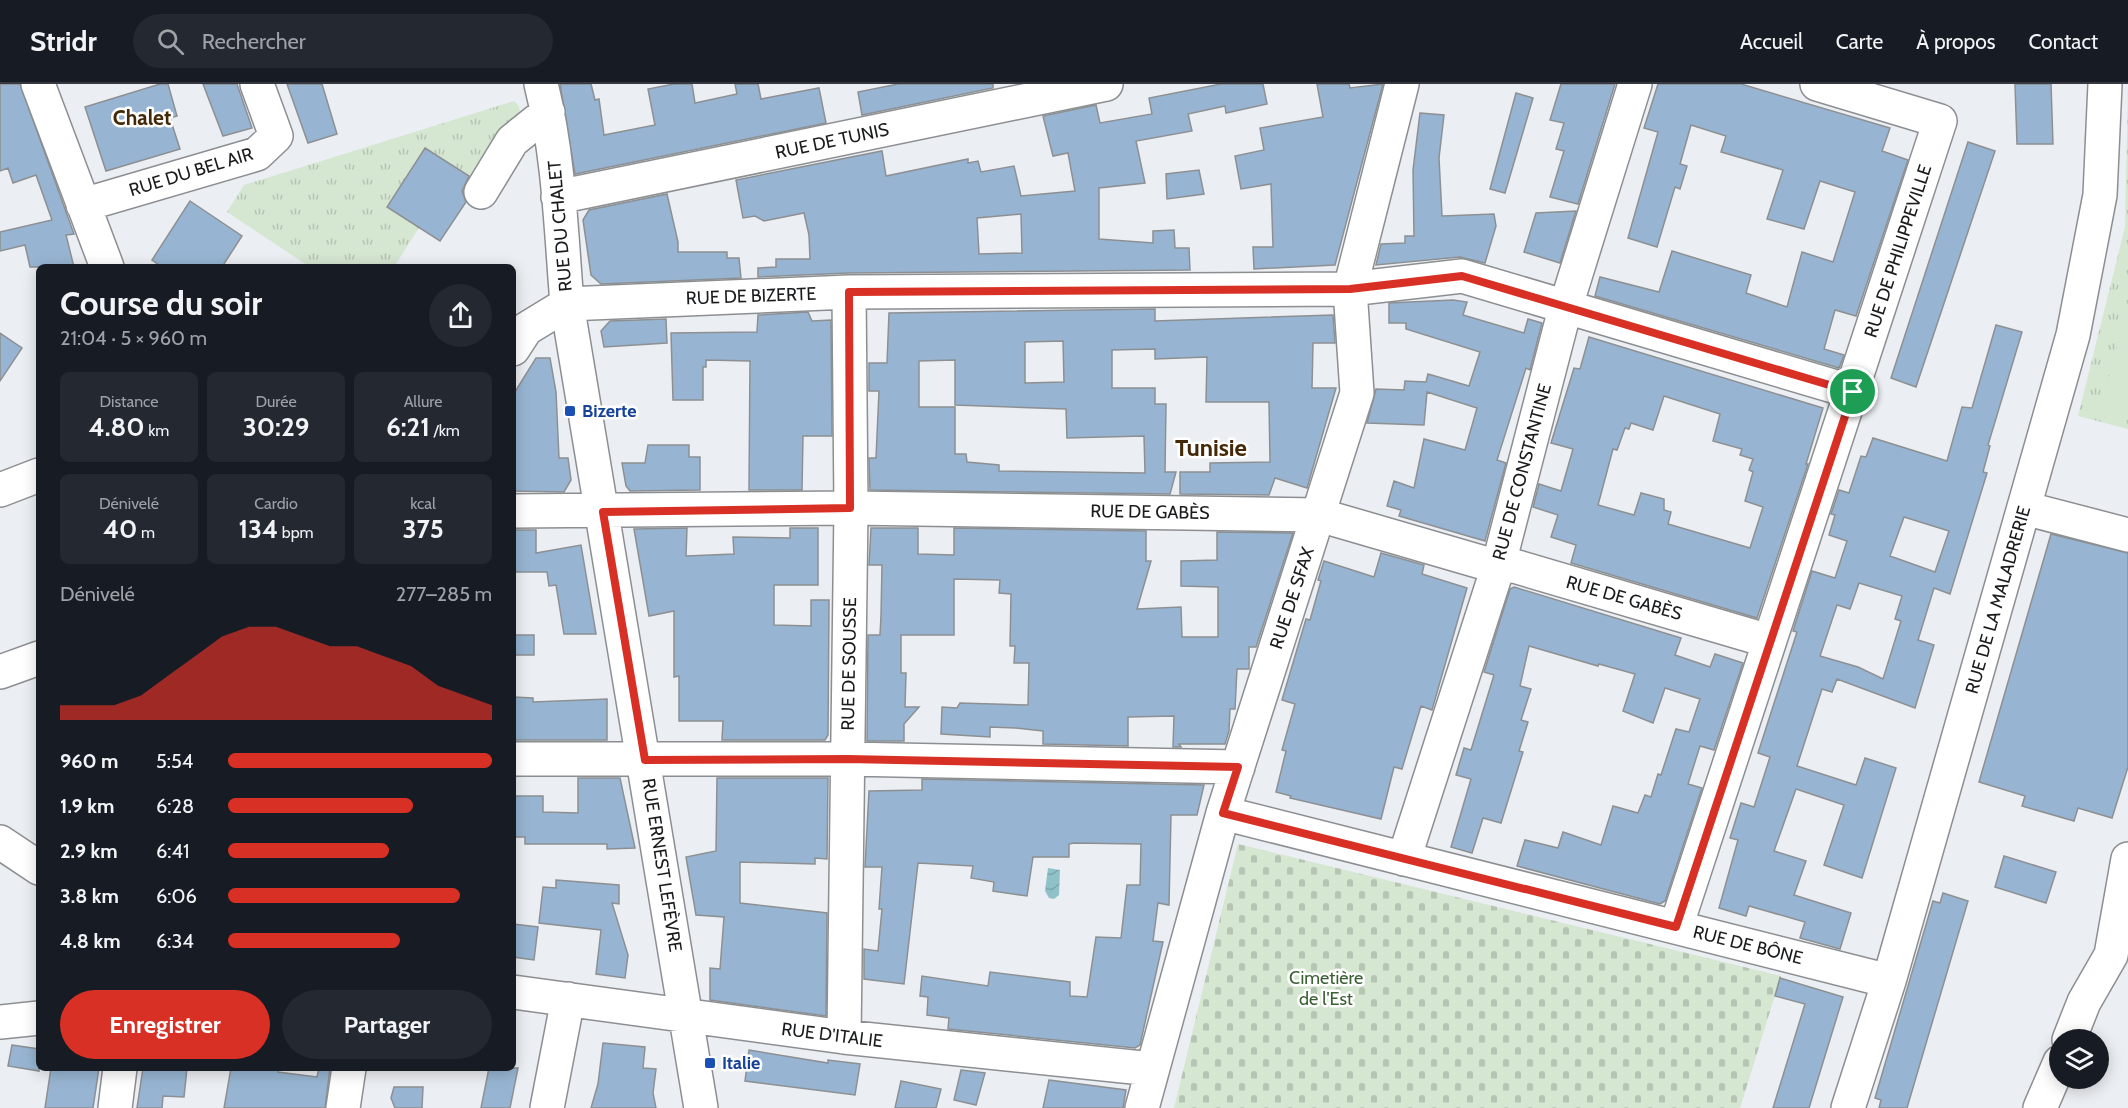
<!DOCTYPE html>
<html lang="fr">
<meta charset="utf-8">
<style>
:root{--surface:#171b24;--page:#242831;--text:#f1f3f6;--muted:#9ea1a6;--line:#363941;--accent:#d93025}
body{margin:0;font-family:Cabin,sans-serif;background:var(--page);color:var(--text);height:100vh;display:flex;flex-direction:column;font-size:22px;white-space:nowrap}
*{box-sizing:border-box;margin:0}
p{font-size:20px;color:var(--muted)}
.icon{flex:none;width:33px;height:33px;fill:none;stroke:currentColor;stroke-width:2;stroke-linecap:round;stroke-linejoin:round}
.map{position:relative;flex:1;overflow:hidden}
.side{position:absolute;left:36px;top:180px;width:480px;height:807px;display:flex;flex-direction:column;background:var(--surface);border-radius:9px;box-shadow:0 3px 15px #0003}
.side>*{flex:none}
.controls{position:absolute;left:2049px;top:945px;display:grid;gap:12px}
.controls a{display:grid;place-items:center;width:60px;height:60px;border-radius:50%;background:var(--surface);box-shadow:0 3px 15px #0003;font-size:30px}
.pin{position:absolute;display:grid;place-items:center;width:51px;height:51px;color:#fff;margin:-26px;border:3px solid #fff;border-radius:50%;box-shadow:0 2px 6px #0007}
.round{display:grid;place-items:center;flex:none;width:63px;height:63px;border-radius:32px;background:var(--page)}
.headline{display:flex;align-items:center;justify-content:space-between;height:102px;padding:0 24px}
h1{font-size:33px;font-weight:700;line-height:45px}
.metrics{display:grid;grid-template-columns:repeat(3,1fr);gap:9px;height:102px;padding:6px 24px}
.metrics div{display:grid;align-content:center;border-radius:9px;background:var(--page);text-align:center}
.metrics b{font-size:26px;font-weight:700}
.metrics small{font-size:16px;font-weight:400}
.metrics p{font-size:16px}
.chart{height:168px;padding:12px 24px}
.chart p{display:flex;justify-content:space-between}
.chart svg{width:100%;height:108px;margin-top:6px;fill:var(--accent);opacity:.7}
.cta{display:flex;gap:12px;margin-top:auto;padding:12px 24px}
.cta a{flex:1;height:69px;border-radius:36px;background:var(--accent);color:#fff;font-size:24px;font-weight:700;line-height:69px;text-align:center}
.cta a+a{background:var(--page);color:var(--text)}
ul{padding:0 24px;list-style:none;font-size:20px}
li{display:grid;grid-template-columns:96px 72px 1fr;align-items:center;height:45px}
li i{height:15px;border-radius:8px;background:var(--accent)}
header{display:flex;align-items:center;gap:36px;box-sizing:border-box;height:84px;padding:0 30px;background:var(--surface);border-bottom:2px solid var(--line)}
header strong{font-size:28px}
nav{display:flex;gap:33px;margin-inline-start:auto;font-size:21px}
.search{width:420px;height:54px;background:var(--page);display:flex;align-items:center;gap:15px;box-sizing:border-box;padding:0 21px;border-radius:33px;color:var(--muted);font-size:22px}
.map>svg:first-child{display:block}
.grass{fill:url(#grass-tufts)}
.cemetery{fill:url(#cemetery-stones)}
.garden{fill:#d5e6d1}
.water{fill:url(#water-waves)}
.building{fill:#97b5d2;stroke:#8d9093;stroke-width:1.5;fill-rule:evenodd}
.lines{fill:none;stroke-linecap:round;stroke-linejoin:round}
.minor-casing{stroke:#8c8f92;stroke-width:36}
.minor{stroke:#fff;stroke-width:33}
.route-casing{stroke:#fff;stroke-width:12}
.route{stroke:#d93025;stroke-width:8}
.transit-dot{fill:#1a4fb4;stroke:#fff;stroke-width:2}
.labels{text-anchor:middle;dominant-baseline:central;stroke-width:5;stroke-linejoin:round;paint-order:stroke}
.street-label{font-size:18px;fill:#1a1b1d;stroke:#fff}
.transit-label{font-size:18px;font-weight:bold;fill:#164399;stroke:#fff;text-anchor:start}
.park-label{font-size:18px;fill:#3a6033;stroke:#fff}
.quarter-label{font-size:21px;font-weight:bold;fill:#432908;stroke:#fff}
.district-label{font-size:24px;font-weight:bold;fill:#432908;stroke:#fff}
</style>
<header>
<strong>Stridr</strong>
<div class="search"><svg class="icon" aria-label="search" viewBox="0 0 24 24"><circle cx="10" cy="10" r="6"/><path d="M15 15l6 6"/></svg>Rechercher</div>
<nav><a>Accueil</a><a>Carte</a><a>À propos</a><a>Contact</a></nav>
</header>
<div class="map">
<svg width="2128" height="1024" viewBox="0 0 2128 1024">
<defs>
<pattern id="grass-tufts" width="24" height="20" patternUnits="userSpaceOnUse" patternTransform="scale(1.5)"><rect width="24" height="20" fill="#d5e6d1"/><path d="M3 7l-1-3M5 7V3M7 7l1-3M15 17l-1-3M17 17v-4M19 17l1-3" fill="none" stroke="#b6c5b3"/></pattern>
<pattern id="cemetery-stones" width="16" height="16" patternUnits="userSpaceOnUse" patternTransform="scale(1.5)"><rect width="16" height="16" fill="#d5e6d1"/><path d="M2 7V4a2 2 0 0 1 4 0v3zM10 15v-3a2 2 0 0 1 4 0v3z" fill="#b6c5b3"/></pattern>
<pattern id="water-waves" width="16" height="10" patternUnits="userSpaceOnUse" patternTransform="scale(1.5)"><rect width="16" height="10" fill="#8fc2c8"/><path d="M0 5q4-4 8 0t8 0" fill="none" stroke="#7ba6ab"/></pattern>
</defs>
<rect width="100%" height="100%" fill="#ebeef2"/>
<path class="grass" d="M2128,0V345L2078,332L2125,143Z
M514,17L519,22L520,29L478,99L425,64L420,142L394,183H310L227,128L244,101Z"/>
<path class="cemetery" d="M1238,760L1781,892L1740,1024H1174Z"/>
<path class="garden" d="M2123,239L2128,240V335L2100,327Z"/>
<path class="water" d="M1048,784L1060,786L1059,811L1054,815L1049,814L1045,807Z"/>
<path class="building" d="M0,0H20L74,150L66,151L74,183H30L25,161L0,167V148L52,136L36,91L13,99L8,84L0,87Z
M160,0H168L177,32L170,34L180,65L106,87L85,23Z
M203,0H237L252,44L223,52Z
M287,0H322L337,50L308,59Z
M560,0H591L595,16L599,15L604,51L655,41L648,5L674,0H692L695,19L737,10L735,0H758L761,15L819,4L826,39L575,90Z
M898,0H993V4L862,31L858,8Z
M1221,0H1263L1267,20L1226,29L1225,22L1188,30L1192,47L1136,57L1145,99L1099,104V155L1153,159V147L1174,146L1175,164H1189L1190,186L849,189L758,193V184L776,183V175H810L809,151L804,129L764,137L755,132L743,134L736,96L882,67L886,92L968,75V79L978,77L981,88L1014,82L1021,112L1075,107L1068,69L1053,72L1043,32L1096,21L1100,39L1152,30L1149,14ZM1021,130L1022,169L979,170L977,134Z
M1317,0H1349L1350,4L1383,0L1335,181L1254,185L1253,163H1273L1271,100L1241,105L1235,72L1264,66L1260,44L1323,33Z
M1561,0H1615L1578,120L1550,113L1564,67L1556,65L1564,39L1550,36Z
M1658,0H1741L1890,44L1882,67L1908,76L1856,232L1835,226L1824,265L1844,271L1839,284L1595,212L1600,193L1659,208L1672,167L1751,191L1746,209L1787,223L1802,168L1833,178L1855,108L1820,97L1804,145L1767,135L1783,86L1721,68L1726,52L1691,41L1680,80L1687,82L1680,105L1675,103L1657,163L1628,154L1658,48L1644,44Z
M2015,0H2051L2053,60H2017Z
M1516,9L1533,14L1505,109L1490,105Z
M1420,29L1444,31L1439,74L1442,132L1494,130L1496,142L1485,179L1460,173L1376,181L1381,160L1405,159V152H1414L1413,86Z
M1968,58L1995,67L1916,303L1891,294Z
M425,64L469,92L462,107L466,118L440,157L387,123Z
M1199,86L1204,110L1167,115L1166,90Z
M667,110L678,158V168H727V174H739L741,194L601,200L591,191L583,136L589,126Z
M190,117L242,152L222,183H162L152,176Z
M1576,127L1560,179L1524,168L1536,129Z
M1453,216L1467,218L1463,231L1524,249L1528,235L1542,239L1530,286L1526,284L1497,376L1506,379L1485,457L1399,432L1401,426L1387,422L1394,397L1414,404L1424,355L1465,366L1477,324L1427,308L1424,341L1367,339L1376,305L1404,306L1405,297L1426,298L1428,290L1469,302L1480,268L1406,245V239H1389V219Z
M1155,225V237L1333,231L1335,259H1313L1312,304H1336L1307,404L1275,394L1269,411L1180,410V388H1210V379L1270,378L1269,318H1206L1207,273L1155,275V265L1112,266V304H1155V320H1166L1165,388H1176L1170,410L870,406L869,374H876L879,307H869V279H887L889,229ZM1063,257L1064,298L1025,299V258ZM955,276V321L1066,325L1067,354L1144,352L1145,389L999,387V381L967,378L966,370H955V323H919V277Z
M808,228L812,237L831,236L832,352H803L802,406H749L750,277L706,276V283H703V316H673L671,249L757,248L758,231Z
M666,235L667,259L604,263L601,247L610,237Z
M1996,241L2022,248L1988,361L1990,362L1983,388L1987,389L1950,510L1934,504L1918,556L1934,561L1915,624L1837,595L1832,608L1822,605L1797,682L1856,701L1865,674L1896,684L1862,794L1824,781L1844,721L1796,705L1774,767L1806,777L1794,811L1851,829L1840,865L1800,854L1805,838L1749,822L1746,832L1719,824L1738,756L1730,754L1741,719L1754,723L1770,673L1758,669L1797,548L1793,547L1812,487L1835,494L1847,457L1829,451L1835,431L1831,430L1839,406L1849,409L1861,372L1866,373L1873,354L1947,377L1962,323L1972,324ZM1904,433L1949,447L1935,488L1890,472ZM1859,499L1902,512L1895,535L1901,537L1883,595L1858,583L1820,572L1837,521L1850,525Z
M0,249L22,264L0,297Z
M1589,253L1823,324L1806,380H1808L1757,534L1571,479L1576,461L1551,453L1558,431L1533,423L1539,400L1561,407L1573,365L1551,359L1574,284L1580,285ZM1664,312L1720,330L1713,357L1742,365L1740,371L1753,375L1749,386L1753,388L1745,417L1763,423L1750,464L1668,440L1671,428L1664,426V415L1641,409L1634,431L1598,421L1613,365L1617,366L1625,344L1629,345L1631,339L1653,346Z
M536,274H550L556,308L559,374H568L571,396L564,408L513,407V311Z
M648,361H689V373H700V406L630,407L626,402L622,379H645Z
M687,444L686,472L734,470L733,453L790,454V444H818V501H774V541L811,542V516H829L828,651L825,656H722L723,637H679V592L674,593V527L649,532L634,445Z
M871,444H918V470L954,471V444L1146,447V477H1151L1137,525L1181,523L1182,553H1218V503L1181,502V477L1217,476V448L1293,449L1256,563H1249V585H1237L1235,625H1230L1229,647L1225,660H1179L1181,663H1173L1174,632L1128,633V662L1043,660V647L1015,644L990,643V653L941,650L942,623L957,624L960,619L1028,621L1029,579H1014L1015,562H1010L1011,510L999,509L1000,496L954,495V551H901V589H906L905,623H919L904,640V657H867L868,551H880L881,532L882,481H869Z
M513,446H536V469L581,461L596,550H564L556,501L549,502L547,488H513Z
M2051,450L2128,469V683L2112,734L2078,724L2074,737L2022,722L2025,712L1979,698Z
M1381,469L1424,481L1422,490L1467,504L1432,626L1421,622L1402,685L1394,683L1381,735L1290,714L1291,712L1276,708L1286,667L1282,666L1295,620L1282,616L1306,535L1310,536L1321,497L1318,496L1324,477L1374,493Z
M1514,503L1681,554L1675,571L1710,583L1715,570L1743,579L1714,666L1700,662L1688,700L1702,704L1665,817L1660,820L1517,782L1525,756L1558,764L1563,748L1601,761L1613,722L1638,729L1645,711L1651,713L1658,690L1661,691L1676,645L1689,648L1700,615L1665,604L1653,639L1623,627L1635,590L1599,580L1598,582L1529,562L1520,602L1531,605L1521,636L1528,638L1519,667L1523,668L1501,739L1483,734L1472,769L1451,763L1471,695L1456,691L1464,664L1471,666L1494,591L1484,588L1510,505Z
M513,551H534V571H513Z
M513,613L533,614V618L607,615V656H513Z
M578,694H620L635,764L607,765V760H525V753H513V712H543V728L578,729Z
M717,694H828L827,775L815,774V780L740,778V819L827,829L826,932L710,916V884L720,885L724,833L696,831L686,773L716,767Z
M922,695L1204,701L1197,731H1171L1169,821L1158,819L1153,857L1163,858L1140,961L1135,964L948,945L949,934L927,931L928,913L920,912L922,892L988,902L990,888L1070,898V912L1087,913L1096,853L1121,854L1127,801H1140L1141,760L1074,759L1069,760V773H1033L1027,812L993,807L994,798L971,794L973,782L918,779L904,900L864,895V865L878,867L882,825H879L882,783H865L869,707L922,706Z
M2004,772L2056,788L2046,819L1995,803Z
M556,796L619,801V820L612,819L628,871L625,894L596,890L601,846L539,839L543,803L556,804Z
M1943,809L1968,817L1907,1024H1879L1881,1016L1875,1014L1933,817L1940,819Z
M513,840L538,843L534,876L513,873Z
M1780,894L1843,913L1809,1024H1773L1805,920L1775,912Z
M603,959L645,963L643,984L656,985L653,1009L656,1024H591L598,1000Z
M12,961L39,965V987L8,982Z
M749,966L828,979V976L860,980L855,1011L745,997Z
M51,984H99L93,1024H45Z
M143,984H187L184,1013L163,1012L162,1024H137Z
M231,984H279L278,988L317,993L319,984H330L325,1024H224Z
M489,984H518L510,1024H481Z
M961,986L985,989L976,1021L954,1016Z
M1049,996L1126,1006L1123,1024H1043Z
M901,997L941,1005L936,1024H895Z
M394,1003H423L422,1024H395L391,1014Z"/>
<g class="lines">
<g class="minor-casing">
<path id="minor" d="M38,0L107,183
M541,0C559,71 561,147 567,220L701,1024
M481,108L512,57L548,28
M558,113L1106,0
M83,121L257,70L276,52L257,0
M513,265L526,245L567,220L849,208L1350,205L1462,192L1853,308
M0,406L39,391
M2024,424L2128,451
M513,427L851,424L1319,431L1498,483L1514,482L1769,557
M0,588L39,574
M513,675H848L1238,683
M1223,729L1889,897
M0,758L39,784
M1404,775L1498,483L1565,225L1635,0
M1676,843L1940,37L1817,0
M513,908L844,953L1152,985
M0,938L39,934
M844,953L851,424L849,208
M2069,956L2084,918L2111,871L2128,775
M115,1024L120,984
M343,1024L349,984
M547,1024L568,915
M1142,1024L1223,729L1357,309L1350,205L1402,0
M1848,1024L1889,897L2073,251L2100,111L2105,0
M2040,1024L2060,978"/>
</g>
<use href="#minor" class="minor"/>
</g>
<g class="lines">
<g class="route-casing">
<path id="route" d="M1462,192L1853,308L1676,843L1223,729L1238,683L848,675L645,676L603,428L850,424L849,208L1350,205Z"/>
</g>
<use href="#route" class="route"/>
</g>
<g class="transit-dot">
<rect x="564" y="321" width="12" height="12" rx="3"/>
<rect x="704" y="973" width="12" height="12" rx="3"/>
</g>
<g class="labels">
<g class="street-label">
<text transform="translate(832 57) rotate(-12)">RUE DE TUNIS</text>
<text transform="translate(191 88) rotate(-17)">RUE DU BEL AIR</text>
<text transform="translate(560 142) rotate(-95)">RUE DU CHALET</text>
<text transform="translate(1898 167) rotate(-72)">RUE DE PHILIPPEVILLE</text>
<text transform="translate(751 212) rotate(-2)">RUE DE BIZERTE</text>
<text transform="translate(1522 388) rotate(-75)">RUE DE CONSTANTINE</text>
<text transform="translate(1150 428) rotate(1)">RUE DE GABÈS</text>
<text transform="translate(1292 514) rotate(-72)">RUE DE SFAX</text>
<text transform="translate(1624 514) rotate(16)">RUE DE GABÈS</text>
<text transform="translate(1998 516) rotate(-74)">RUE DE LA MALADRERIE</text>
<text transform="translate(849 580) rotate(-89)">RUE DE SOUSSE</text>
<text transform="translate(662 781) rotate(81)">RUE ERNEST LEFÈVRE</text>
<text transform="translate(1748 861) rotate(14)">RUE DE BÔNE</text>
<text transform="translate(832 951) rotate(7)">RUE D'ITALIE</text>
</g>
<g class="transit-label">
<text x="582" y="327">Bizerte</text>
<text x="722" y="979">Italie</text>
</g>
<g class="park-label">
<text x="1326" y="894">Cimetière<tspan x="1326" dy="21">de l'Est</tspan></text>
</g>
<g class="quarter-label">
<text x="142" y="33">Chalet</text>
</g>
<g class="district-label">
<text x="1211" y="363">Tunisie</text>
</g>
</g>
</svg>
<div class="controls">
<a><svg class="icon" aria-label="layers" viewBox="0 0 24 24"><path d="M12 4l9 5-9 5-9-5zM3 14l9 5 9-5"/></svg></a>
</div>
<div class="pin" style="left:1853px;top:308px;background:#1e9e55"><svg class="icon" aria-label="arrive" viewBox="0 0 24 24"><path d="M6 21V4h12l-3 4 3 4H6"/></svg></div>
<section class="side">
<div class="headline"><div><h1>Course du soir</h1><p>21:04 · 5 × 960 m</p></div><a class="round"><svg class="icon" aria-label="share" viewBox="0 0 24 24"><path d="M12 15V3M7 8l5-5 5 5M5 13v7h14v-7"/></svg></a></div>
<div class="metrics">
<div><p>Distance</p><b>4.80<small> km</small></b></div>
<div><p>Durée</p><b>30:29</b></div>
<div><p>Allure</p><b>6:21<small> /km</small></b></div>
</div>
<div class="metrics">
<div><p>Dénivelé</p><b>40<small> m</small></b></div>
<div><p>Cardio</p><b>134<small> bpm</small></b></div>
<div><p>kcal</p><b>375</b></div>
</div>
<div class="chart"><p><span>Dénivelé</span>277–285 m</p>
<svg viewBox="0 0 160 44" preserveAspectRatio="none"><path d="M0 44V38L10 38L20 38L30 34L40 26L50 18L60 10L70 6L80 6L90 10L100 14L110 14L120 18L130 22L140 30L150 34L160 38V44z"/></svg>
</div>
<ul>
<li><b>960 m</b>5:54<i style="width:100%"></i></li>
<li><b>1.9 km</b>6:28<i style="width:70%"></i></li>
<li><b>2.9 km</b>6:41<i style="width:61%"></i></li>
<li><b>3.8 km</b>6:06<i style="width:88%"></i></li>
<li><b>4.8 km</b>6:34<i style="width:65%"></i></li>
</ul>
<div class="cta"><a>Enregistrer</a><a>Partager</a></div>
</section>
</div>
